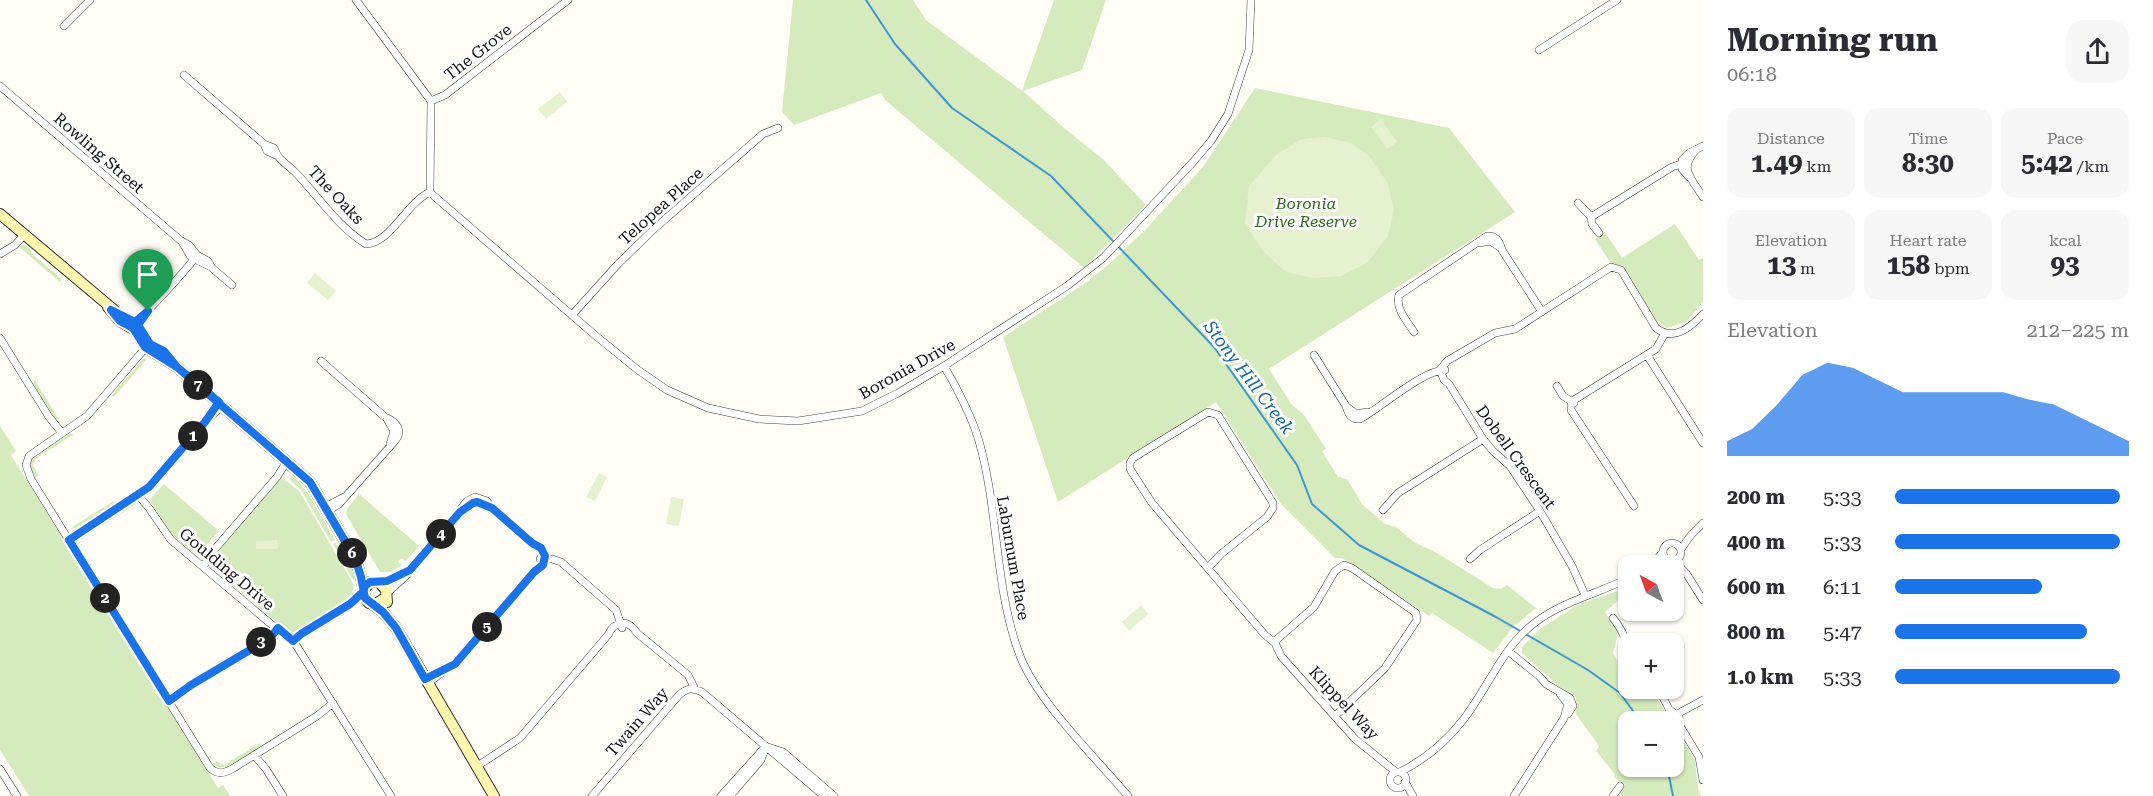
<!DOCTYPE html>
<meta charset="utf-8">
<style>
:root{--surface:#fff;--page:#f7f7f7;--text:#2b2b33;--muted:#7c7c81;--accent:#1a73e8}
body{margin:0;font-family:"Roboto Serif",serif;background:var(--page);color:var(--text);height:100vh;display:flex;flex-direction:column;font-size:22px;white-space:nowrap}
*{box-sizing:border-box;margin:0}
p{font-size:20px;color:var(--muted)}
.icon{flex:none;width:33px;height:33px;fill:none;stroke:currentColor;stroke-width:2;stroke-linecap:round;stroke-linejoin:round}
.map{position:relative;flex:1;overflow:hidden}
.sheet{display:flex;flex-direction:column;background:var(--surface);width:450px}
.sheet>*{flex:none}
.needle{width:39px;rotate:319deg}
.controls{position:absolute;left:1618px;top:555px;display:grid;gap:12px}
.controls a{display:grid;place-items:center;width:66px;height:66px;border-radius:12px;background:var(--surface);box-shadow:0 2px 4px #0004;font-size:30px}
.pin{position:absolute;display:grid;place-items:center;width:51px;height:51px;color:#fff;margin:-62px -26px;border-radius:50% 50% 50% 0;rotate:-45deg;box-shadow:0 0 6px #0007}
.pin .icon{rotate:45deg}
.km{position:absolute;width:30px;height:30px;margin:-15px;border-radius:50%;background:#222;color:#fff;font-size:16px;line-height:30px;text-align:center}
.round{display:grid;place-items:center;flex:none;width:63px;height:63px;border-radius:18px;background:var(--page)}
.summary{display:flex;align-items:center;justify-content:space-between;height:102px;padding:0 24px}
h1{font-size:33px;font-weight:700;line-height:45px}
.stats{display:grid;grid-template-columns:repeat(3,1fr);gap:9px;height:102px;padding:6px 24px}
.stats div{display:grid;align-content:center;border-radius:15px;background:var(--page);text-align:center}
.stats b{font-size:26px;font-weight:700}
.stats small{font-size:16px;font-weight:400}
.stats p{font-size:16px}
.chart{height:168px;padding:12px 24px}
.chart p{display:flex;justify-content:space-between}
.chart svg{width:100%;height:108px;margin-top:6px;fill:var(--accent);opacity:.7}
ul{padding:0 24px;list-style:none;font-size:20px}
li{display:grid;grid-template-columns:96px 72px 1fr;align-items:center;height:45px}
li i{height:15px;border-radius:8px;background:var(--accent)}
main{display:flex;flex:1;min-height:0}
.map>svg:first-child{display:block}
.green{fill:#d5ebbd}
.pitch{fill:#e6f2cf}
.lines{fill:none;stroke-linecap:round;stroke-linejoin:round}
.stream{stroke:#3f96cf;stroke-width:2}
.street-casing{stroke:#444;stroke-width:8}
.secondary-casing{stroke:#333;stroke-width:12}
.street{stroke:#fff;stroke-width:7}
.secondary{stroke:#fff6b0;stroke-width:10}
.route-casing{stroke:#fff;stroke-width:12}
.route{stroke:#1a73e8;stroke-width:8}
.labels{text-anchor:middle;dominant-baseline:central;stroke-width:6;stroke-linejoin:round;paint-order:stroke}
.street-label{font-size:16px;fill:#111;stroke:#fff}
.park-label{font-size:16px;font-style:italic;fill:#2f6b1f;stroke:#fff}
.water-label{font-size:18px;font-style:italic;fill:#1768a6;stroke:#fff}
</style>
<main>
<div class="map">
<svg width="1703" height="796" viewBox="0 0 1703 796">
<rect width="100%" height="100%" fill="#fffdf5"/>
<path class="green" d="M793,0H913L926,20L1022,91L1054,0H1106L1082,70L1023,91L1064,128L1104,160L1146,205L1084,268L885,100L881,93L794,125L782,112Z
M1255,88L1449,128L1515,212L1269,369L1292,405L1304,415L1326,449L1322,451L1338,477L1347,479L1362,504L1385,524L1396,527L1414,542L1437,553L1493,588L1501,589L1507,585L1536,608L1513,627L1493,653L1432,613L1429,616L1342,558H1335L1281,504L1216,402L1058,502L1003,337L1087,282L1109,264L1144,231L1203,167Z
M1675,224L1699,260L1703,258V302L1686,322L1667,328L1654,319L1623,270L1612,265L1595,239L1605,232L1622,258Z
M24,245L29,247L32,254L62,279L60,282L18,246Z
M144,358L147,359L114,397L112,395Z
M35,380L61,423H59L56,420L33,384Z
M0,426L16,451L11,455L218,788L223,785L230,796H29L0,750Z
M70,433L73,435L35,459L33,466L39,476L35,477L30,468L31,459Z
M293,475L308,493L335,540L331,542L301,490L289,479Z
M281,477L299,491L354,585L352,592L354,596L348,603L296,634L289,632L215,571L211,563L213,556Z
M164,484L219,531L204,548L191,551L171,534L151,502L150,499Z
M359,494L419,546L406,561L401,558L398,562L402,565L391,572H380L346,514L347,509Z
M114,501L115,504L81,525L75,529L72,527Z
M138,503L81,539L80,537L84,533L131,504Z
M333,543H336L348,562L352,564L357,578L353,580Z
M1629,587V591L1605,612L1618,633L1613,653L1620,665L1629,666V688L1651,689L1671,721L1629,722V766H1674V726L1695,760L1698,789L1701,796H1621L1620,792L1625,785L1614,777L1615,774L1596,751L1599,746L1576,714V698L1556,684L1522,653V647L1540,629L1577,605Z
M260,743L261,746C248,754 227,775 213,764L216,761L224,765Z"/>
<path class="pitch" d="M560,92L567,102L546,119L538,109Z
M1381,119L1397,142L1387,149L1371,127Z
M1325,137L1351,143L1369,156L1387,182L1394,210L1388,236L1367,263L1341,276L1313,278L1286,272L1263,251L1245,224L1249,186L1276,155L1302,139Z
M315,273L336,291L328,300L307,283Z
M599,473L607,477L595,501L586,497Z
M671,497L684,499L679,526L666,524Z
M277,540L278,549H256V541Z
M1141,605L1148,614L1129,631L1122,622Z"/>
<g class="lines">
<path class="stream" d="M866,0L895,44L952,108L1051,176L1214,347L1297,465L1312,504L1359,545L1496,617L1588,670L1620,693L1641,722
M1667,766L1673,796"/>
<g class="street-casing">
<path id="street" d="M356,0L431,101L430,192L434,196L596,336L638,370L667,390L708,408L759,419L798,421L862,411L898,393L944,366L1067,286L1103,258L1123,237L1193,162L1211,141L1228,114L1249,50L1251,0
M64,26L90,0
M1539,50L1617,0
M184,75L264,144L267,151L276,155
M0,86L180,240L189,245L197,255L208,261L212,268L232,285
M431,101L445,95L568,0
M264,144L274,148C277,159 288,165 296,173C318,196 338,227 366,244C391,243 406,203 430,192
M1697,149C1678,168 1691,178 1703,197
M1689,177L1682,169V160L1689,153L1703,146
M1578,203L1591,217L1592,224L1599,233
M1591,217L1672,167L1681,164L1687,165
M182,242L191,257L211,267
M1479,243L1490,241L1501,248
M0,254L15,245L24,235
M572,315L618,264L655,228L763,134L778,128
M133,328C135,319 142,317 148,310C155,304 195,260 197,255
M1414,332C1407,321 1395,309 1399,295L1487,236C1496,235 1500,242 1502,250L1542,312
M0,338L49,417L62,433
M148,345L87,416L29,456L26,465L31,479L210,768C218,775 224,773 232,769L317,716L333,703
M1314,355L1346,406L1356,414L1367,412
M1647,355L1703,443
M321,361L385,417C397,422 404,431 394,442L339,504L328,511
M944,366C958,390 971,414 979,441C999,511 994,587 1020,656C1038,702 1095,757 1128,796
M1557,386L1563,396L1574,403
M1346,406C1348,414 1351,420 1360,419C1380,408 1425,369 1445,370
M387,419L394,431L390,444
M138,495L149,508L171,540L296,645L391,796
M1634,506L1571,410V405L1574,400L1656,349L1665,333
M325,507L344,497
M464,508L477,502L490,507
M1383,510L1398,493L1483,439
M69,540L149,487L205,422L222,406
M1663 552a9 9 0 1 1 18 0a9 9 0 1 1-18 0Z
M1681,549L1691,535L1703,523
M540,559H552L561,562L616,610L622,628
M1470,559L1480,550L1540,511
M1673,560L1686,573L1703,600
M1651,566L1663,552
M203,567L214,550L277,477L287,461
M1208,568L1221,554L1267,517L1273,508V503L1218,415L1208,412L1133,458L1130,463V469L1152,503L1265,635L1275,643L1281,656L1355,739L1396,772
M379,582L392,579L405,574
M386,594L407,575L467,501L475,497L487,501L491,508L532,543L541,548L544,553L543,565L534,572L458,661L428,683
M1585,595L1572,566L1540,511L1510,466L1493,451L1483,439L1449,384L1444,380L1440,370L1447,361L1495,333L1515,329L1611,267L1621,270L1656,328C1674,342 1691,327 1703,314
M1613,618C1622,630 1626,637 1627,653L1629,654
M293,641L301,634L342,610L363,592
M1274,642L1314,607L1335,571L1344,565L1352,568L1416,613L1417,620L1385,668L1335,716
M1508,651L1539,676L1546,684L1570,698L1573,706L1568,714
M1658,688L1669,709L1679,717
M1703,700L1679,713L1677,721L1699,757L1703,780
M169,701L191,685L270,638L278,629
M768,747L783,752L834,796
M254,755L266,769L283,796
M476,767L520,738L608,635C615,620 628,619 637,633L688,675L695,689
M0,769L17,796
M1400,772C1424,760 1446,742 1463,720C1485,692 1498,658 1523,633C1553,603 1593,596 1629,578
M1390 780a8 8 0 1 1 16 0a8 8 0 1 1-16 0Z
M1405,782L1413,796
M592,796L679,695C687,688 693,687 702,692L824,796
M721,796L766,746
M730,796L761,760L766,746
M1514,796L1564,718L1568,704L1560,694
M1613,796L1620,786"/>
</g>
<g class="secondary-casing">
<path id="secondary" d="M0,214L114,310
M108,307L120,321L135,330L145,347L177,367L310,482L355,558L361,577L365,598L369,603L376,604L385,598
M364,589L370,582H379L386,590L387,602
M372,604L383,612L396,628L494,796"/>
</g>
<use href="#street" class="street"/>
<use href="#secondary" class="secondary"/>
</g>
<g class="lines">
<g class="route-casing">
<path id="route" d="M148,311L135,322L111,310L120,321L133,328L145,347L177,367L219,402L205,422L149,487L69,540L169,701L191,685L270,638L278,628L293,641L301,634L350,604L363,592L365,586L370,582L387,581L410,570L460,512L473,503L477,502L492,508L532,543L541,548L545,556L543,565L534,572L455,664L425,679L396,628L383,612L365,598L361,577L355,558L310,482L177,367L164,351L150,344L138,325L148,311"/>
</g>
<use href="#route" class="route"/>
</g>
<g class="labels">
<g class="street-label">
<text transform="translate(478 52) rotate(-38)">The Grove</text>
<text transform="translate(99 153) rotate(41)">Rowling Street</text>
<text transform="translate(336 195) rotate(47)">The Oaks</text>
<text transform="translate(661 206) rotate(-42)">Telopea Place</text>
<text transform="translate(907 369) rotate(-29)">Boronia Drive</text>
<text transform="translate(1516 457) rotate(54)">Dobell Crescent</text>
<text transform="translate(1013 558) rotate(80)">Laburnum Place</text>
<text transform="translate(227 569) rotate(40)">Goulding Drive</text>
<text transform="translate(1344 703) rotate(47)">Klippel Way</text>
<text transform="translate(637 722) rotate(-49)">Twain Way</text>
</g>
<g class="park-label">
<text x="1306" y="203">Boronia<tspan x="1306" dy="18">Drive Reserve</tspan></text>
</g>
<g class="water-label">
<text transform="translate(1249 377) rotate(53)">Stony Hill Creek</text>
</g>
</g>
</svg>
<div class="controls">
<a><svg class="needle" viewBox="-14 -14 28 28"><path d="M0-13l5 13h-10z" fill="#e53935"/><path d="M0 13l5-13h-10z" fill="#7c7c81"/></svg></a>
<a>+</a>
<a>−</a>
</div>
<div class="pin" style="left:148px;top:311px;background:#1e9e55"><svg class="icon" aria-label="arrive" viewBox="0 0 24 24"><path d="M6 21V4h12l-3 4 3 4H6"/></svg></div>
<b class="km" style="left:193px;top:436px">1</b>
<b class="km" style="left:105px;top:598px">2</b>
<b class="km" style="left:261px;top:642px">3</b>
<b class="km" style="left:441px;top:534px">4</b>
<b class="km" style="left:487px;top:627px">5</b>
<b class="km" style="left:352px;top:553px">6</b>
<b class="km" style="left:198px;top:385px">7</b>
</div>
<section class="sheet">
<div class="summary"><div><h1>Morning run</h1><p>06:18</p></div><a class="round"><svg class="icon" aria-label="share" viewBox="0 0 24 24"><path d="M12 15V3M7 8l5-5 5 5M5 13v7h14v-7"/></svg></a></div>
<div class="stats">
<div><p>Distance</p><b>1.49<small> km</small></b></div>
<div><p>Time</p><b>8:30</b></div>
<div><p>Pace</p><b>5:42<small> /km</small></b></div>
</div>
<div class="stats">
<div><p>Elevation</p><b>13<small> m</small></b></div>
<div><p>Heart rate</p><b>158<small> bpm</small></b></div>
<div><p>kcal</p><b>93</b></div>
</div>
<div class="chart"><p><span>Elevation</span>212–225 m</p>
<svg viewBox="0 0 160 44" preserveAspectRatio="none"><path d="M0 44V38L10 33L20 23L30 11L40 6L50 8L60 13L70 18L80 18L90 18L100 18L110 18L120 21L130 23L140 28L150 33L160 38V44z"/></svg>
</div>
<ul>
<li><b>200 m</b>5:33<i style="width:96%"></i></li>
<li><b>400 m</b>5:33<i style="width:96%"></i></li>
<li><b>600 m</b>6:11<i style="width:63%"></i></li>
<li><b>800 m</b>5:47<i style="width:82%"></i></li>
<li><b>1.0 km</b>5:33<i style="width:96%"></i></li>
</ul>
</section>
</main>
